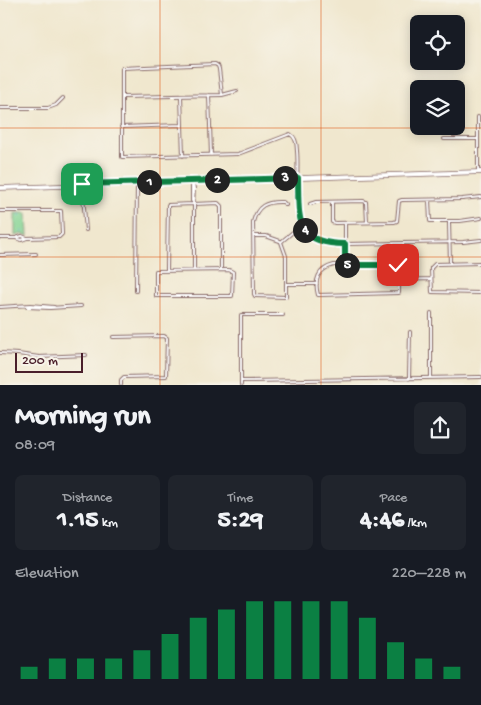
<!DOCTYPE html>
<meta charset="utf-8">
<style>
:root{--surface:#171b24;--page:#20242c;--text:#f1f3f6;--muted:#9ea1a6;--accent:#0b8043}
body{margin:0;font-family:"Gochi Hand",sans-serif;background:var(--page);color:var(--text);height:100vh;display:flex;flex-direction:column;font-size:19px;white-space:nowrap}
*{box-sizing:border-box;margin:0}
p{font-size:16px;color:var(--muted)}
.icon{flex:none;width:28px;height:28px;fill:none;stroke:currentColor;stroke-width:2;stroke-linecap:round;stroke-linejoin:round}
.map{position:relative;height:385px;overflow:hidden}
.details{display:flex;flex-direction:column;background:var(--surface);flex:1}
.details>*{flex:none}
.fabs{position:absolute;left:410px;top:15px;display:grid;gap:10px}
.fabs a{display:grid;place-items:center;width:55px;height:55px;border-radius:8px;background:var(--surface);box-shadow:0 2px 12px #0003;font-size:25px}
.scale{position:absolute;left:15px;bottom:12px;width:68px;box-sizing:border-box;padding-left:5px;border:2px solid #4a1f2b;border-top:0;font-size:14px;line-height:18px;white-space:nowrap;color:#4a1f2b;-webkit-text-stroke:4px #f7f3e8;paint-order:stroke}
.pin{position:absolute;display:grid;place-items:center;width:42px;height:42px;color:#fff;margin:-21px;border-radius:10px;box-shadow:0 2px 8px #0006}
.km{position:absolute;width:25px;height:25px;margin:-12px;border-radius:50%;background:#222;color:#fff;font-size:14px;line-height:25px;text-align:center}
.round{display:grid;place-items:center;flex:none;width:52px;height:52px;border-radius:8px;background:var(--page)}
.head{display:flex;align-items:center;justify-content:space-between;height:85px;padding:0 15px}
h1{font-size:28px;font-weight:800;line-height:38px}
.metrics{display:grid;grid-template-columns:repeat(3,1fr);gap:8px;height:85px;padding:5px 15px}
.metrics div{display:grid;align-content:center;border-radius:8px;background:var(--page);text-align:center}
.metrics b{font-size:25px;font-weight:800}
.metrics small{font-size:14px;font-weight:400}
.metrics p{font-size:14px}
.chart{height:140px;padding:10px 15px}
.chart p{display:flex;justify-content:space-between}
.chart svg{width:100%;height:90px;margin-top:5px;stroke:var(--accent);stroke-width:6}
.map>svg:first-child{display:block}
.green{fill:#83d393;stroke:#66795f}
.lines{fill:none;stroke-linecap:round;stroke-linejoin:round}
.stream{stroke:#66a9db;stroke-width:1}
.minor-casing{stroke:#846564;stroke-width:4}
.primary-casing{stroke:#846564;stroke-width:5.5}
.minor{stroke:#fff;stroke-width:2}
.primary{stroke:#fff;stroke-width:4}
.route-casing{stroke:#fff;stroke-width:10}
.route{stroke:#0b8043;stroke-width:6}
.grid{fill:none;stroke:#e0560e;stroke-width:1;stroke-opacity:0.55}
</style>
<div class="map">
<svg width="481" height="385" viewBox="0 0 481 385">
<rect width="100%" height="100%" fill="#f7f3e8"/>
<filter id="ink" filterUnits="userSpaceOnUse"><feTurbulence type="fractalNoise" baseFrequency=".02" numOctaves="2"/><feDisplacementMap in="SourceGraphic" scale="10" xChannelSelector="R" yChannelSelector="G"/><feConvolveMatrix kernelMatrix="1 2 1 2 8 2 1 2 1" color-interpolation-filters="sRGB"/></filter>
<filter id="wash" filterUnits="userSpaceOnUse"><feTurbulence type="fractalNoise" baseFrequency=".0096" numOctaves="4" result="noise"/><feDisplacementMap in="SourceGraphic" scale="20" xChannelSelector="R" yChannelSelector="G"/><feGaussianBlur stdDeviation="1.12" result="paint"/><feColorMatrix in="noise" values="0 0 0 0 0 0 0 0 0 0 0 0 0 0 0 0 0 1.4 0 .05"/><feComposite in="paint" operator="in"/></filter>
<g filter="url(#wash)">
<rect width="100%" height="100%" fill="#f0e7ce"/>
<path class="green" d="M15,213H27L28,236L22,234L15,236Z"/>
<g class="lines">
<path class="stream" d="M20,214V216
M22,231V233"/>
</g>
</g>
<g filter="url(#ink)">
<g class="lines">
<g class="minor-casing">
<path id="minor" d="M209,95L211,155
M222,95L219,69L218,66L215,64L122,68V157L238,154L290,134C296,137 297,144 297,151C300,179 288,227 318,241C326,245 336,244 345,244L463,242L481,240
M181,96L183,156
M122,97L222,95L237,91
M0,108H48L56,105L63,98
M478,117V172
M121,127L181,125
M444,139H478
M193,181L194,189L193,204
M82,185L86,230
M429,200L430,221H460L481,218
M192,201V184
M332,202V222L335,223L394,222L397,221L399,201L402,200L462,199L481,197
M194,204V270
M310,204L316,202L363,201L366,202L367,222
M0,211H61L62,234L59,237L27,238L22,240L16,238H0
M449,222L450,263
M345,223V265
M253,236H266L280,241
M16,238L22,236L27,238
M281,242L286,256V297L255,296L254,294L253,222C257,206 266,201 283,202L286,205
M281,242L294,231L303,228
M0,255L36,254
M481,263L435,264L431,268L432,292L481,293
M395,264L398,265L399,268V293L318,295C314,280 318,269 334,265Z
M167,270L168,205L218,203L221,206V270
M229,270L233,272L232,296H156V271Z
M399,280L431,279
M286,284H317
M136,291L137,185
M0,307L30,305L54,307
M27,307L50,308L81,306
M113,337L164,336L167,338L166,376L124,377L121,380V385
M0,353L18,354L39,357L86,355
M431,378V313
M409,379L410,332
M241,381L481,377
M241,385V315H283"/>
</g>
<g class="primary-casing">
<path id="primary" d="M0,188L481,172"/>
</g>
<use href="#minor" class="minor"/>
<use href="#primary" class="primary"/>
</g>
</g>
<g class="lines" filter="url(#ink)">
<g class="route-casing">
<path id="route" d="M82,184L298,178C299,219 294,244 345,244V265H398"/>
</g>
<use href="#route" class="route"/>
</g>
<path class="grid" d="M160,0V385M321,0V385M0,128H481M0,257H481"/>
</svg>
<div class="fabs">
<a><svg class="icon" aria-label="locate" viewBox="0 0 24 24"><circle cx="12" cy="12" r="6"/><path d="M12 2v4M12 18v4M2 12h4M18 12h4"/></svg></a>
<a><svg class="icon" aria-label="layers" viewBox="0 0 24 24"><path d="M12 4l9 5-9 5-9-5zM3 14l9 5 9-5"/></svg></a>
</div>
<div class="scale">200 m</div>
<div class="pin" style="left:82px;top:184px;background:#1e9e55"><svg class="icon" aria-label="arrive" viewBox="0 0 24 24"><path d="M6 21V4h12l-3 4 3 4H6"/></svg></div>
<div class="pin" style="left:398px;top:265px;background:#d93025"><svg class="icon" aria-label="check" viewBox="0 0 24 24"><path d="M5 12l5 5 9-10"/></svg></div>
<b class="km" style="left:149px;top:182px">1</b>
<b class="km" style="left:217px;top:180px">2</b>
<b class="km" style="left:285px;top:178px">3</b>
<b class="km" style="left:305px;top:230px">4</b>
<b class="km" style="left:347px;top:265px">5</b>
</div>
<section class="details">
<div class="head"><div><h1>Morning run</h1><p>08:09</p></div><a class="round"><svg class="icon" aria-label="share" viewBox="0 0 24 24"><path d="M12 15V3M7 8l5-5 5 5M5 13v7h14v-7"/></svg></a></div>
<div class="metrics">
<div><p>Distance</p><b>1.15<small> km</small></b></div>
<div><p>Time</p><b>5:29</b></div>
<div><p>Pace</p><b>4:46<small> /km</small></b></div>
</div>
<div class="chart"><p><span>Elevation</span>220–228 m</p>
<svg viewBox="0 0 160 44" preserveAspectRatio="none"><path d="M5 44V38M15 44V34M25 44V34M35 44V34M45 44V30M55 44V22M65 44V14M75 44V10M85 44V6M95 44V6M105 44V6M115 44V6M125 44V14M135 44V26M145 44V34M155 44V38"/></svg>
</div>
</section>
